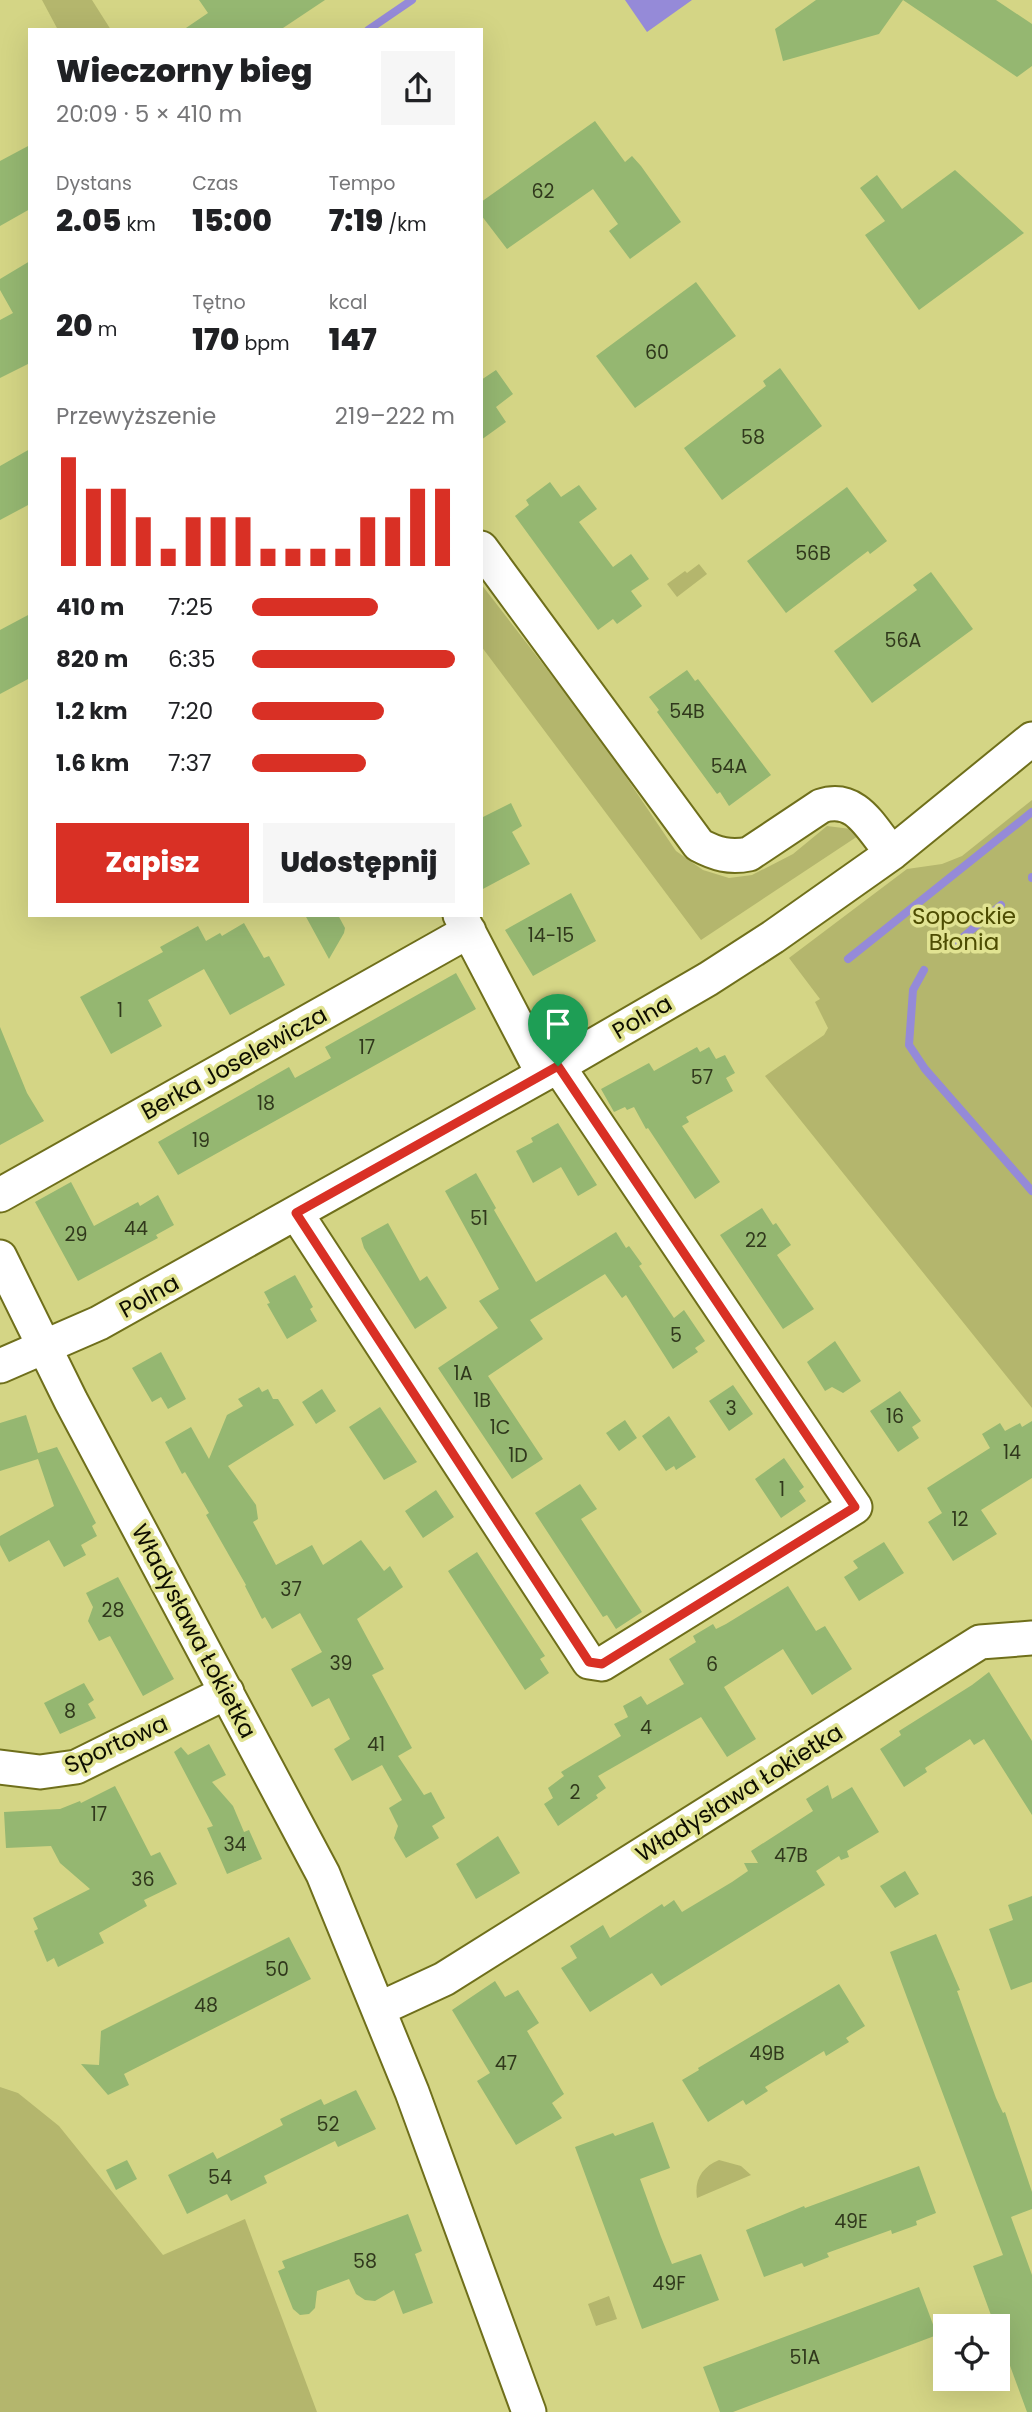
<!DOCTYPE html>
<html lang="pl">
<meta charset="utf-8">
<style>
:root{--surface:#fff;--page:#f6f6f6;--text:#202124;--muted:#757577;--accent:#d93025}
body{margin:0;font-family:Poppins,sans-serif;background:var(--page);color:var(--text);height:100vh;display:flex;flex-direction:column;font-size:26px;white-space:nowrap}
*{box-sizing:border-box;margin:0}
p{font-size:23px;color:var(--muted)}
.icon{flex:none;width:38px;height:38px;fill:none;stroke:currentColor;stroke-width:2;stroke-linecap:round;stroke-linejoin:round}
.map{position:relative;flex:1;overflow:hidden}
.panel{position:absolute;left:28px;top:28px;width:455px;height:889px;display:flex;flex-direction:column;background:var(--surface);border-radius:0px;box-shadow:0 7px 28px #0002}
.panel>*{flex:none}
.controls{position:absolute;left:933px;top:2314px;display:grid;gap:14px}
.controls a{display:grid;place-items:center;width:77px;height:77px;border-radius:0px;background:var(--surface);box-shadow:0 7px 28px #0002;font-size:35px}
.pin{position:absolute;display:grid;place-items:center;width:60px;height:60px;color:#fff;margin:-72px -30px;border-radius:50% 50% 50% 0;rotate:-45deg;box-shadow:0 0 7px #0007}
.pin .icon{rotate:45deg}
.round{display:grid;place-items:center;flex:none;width:74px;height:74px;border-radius:0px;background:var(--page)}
.overview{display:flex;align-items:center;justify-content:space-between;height:119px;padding:0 28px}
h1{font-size:32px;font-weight:800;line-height:52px}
.figures{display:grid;grid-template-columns:repeat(3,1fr);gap:10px;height:119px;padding:7px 28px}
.figures div{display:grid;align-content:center}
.figures b{font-size:30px;font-weight:800}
.figures small{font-size:19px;font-weight:400}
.figures p{font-size:19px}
.chart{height:196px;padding:14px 28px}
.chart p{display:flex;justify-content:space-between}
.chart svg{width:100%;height:126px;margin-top:7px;stroke:var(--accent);stroke-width:6}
.action{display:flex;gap:14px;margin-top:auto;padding:14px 28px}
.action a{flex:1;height:80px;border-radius:0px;background:var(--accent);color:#fff;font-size:28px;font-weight:800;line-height:80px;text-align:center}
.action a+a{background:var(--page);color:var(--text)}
ul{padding:0 28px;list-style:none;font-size:23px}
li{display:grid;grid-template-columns:112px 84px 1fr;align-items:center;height:52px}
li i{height:18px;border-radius:9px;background:var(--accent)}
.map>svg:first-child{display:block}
.green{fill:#b4b66d}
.water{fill:#958ad8}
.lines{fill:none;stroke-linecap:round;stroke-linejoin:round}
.stream{stroke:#958ad8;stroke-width:8}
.building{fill:#95b771}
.minor-casing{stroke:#6f6f1b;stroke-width:37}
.minor{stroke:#fff;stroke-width:33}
.route-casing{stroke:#fff;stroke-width:14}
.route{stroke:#d93025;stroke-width:9}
.labels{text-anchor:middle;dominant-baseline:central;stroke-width:7;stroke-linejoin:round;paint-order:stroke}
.number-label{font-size:19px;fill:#30381c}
.park-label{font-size:23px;fill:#4d4c02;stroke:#e1e392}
.street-label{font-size:23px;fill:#0e0e00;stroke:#e1e392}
</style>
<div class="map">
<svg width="1032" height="2412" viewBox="0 0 1032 2412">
<rect width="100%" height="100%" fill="#d4d585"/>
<path class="green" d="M42,0H92L111,30H58Z
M699,564L707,574L677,597L667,584L685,571L687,573Z
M481,584L597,734L676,851L703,870L729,878L752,875L793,854L827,826L851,829L858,836L701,940L481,646Z
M1032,800V1408L765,1076L824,1035L828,1028L815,1002L820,999L789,958L907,869L942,864L962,856Z
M0,2087L18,2093L59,2126L163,2255L245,2219L317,2412H0Z
M719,2160L741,2166L751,2175L697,2198C694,2180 702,2167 719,2160Z
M609,2296L617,2319L596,2326L588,2304Z"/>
<path class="water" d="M625,0H692L647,32Z"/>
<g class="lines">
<path class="stream" d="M368,30L412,0
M1032,878V877
M956,943L1001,905
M848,959L1032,812
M924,970L913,990L909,1045L925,1069L1032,1191"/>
</g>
<path class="building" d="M199,0H325L280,30H183L208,13Z
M816,0H903L879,34L783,61L775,29Z
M903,0H996L1032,24V66L1017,77Z
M595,121L625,162L632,156L641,166L681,222L630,259L609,231L618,224L593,189L507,249L481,215V202Z
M30,145V209L0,226V161Z
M955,170L1024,233L919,310L865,235L885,221L860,188L877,175L902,209Z
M30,261V363L0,378V320L13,313L0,290V279Z
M696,282L736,336L635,408L596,356Z
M780,368L822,426L722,500L684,448L766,386L763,381Z
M496,370L513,394L496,407L506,422L481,440V380Z
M30,449V504L0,520V466Z
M550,482L561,497L579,485L597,509L579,522L613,567L631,554L649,579L631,591L642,606L617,624L613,619L598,630L515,516L529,505L526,500Z
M847,487L887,541L870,554L868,551L786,613L747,561Z
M931,572L973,629L872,703L834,651L917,590L913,585Z
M30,614V678L0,694V630Z
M687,670L695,681L698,679L771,775L729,806L720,792L717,794L657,712L659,710L649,697Z
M511,803L522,826L512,832L530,864L481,890V818Z
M571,893L596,941L533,976L505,930Z
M305,915H338L345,928L344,933L329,959Z
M244,923L264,958L269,956L285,985L230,1015L204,969L148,1000L162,1026L111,1054L80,997L163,952L160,947L198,926L206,941L220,933L222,936Z
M456,973L476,1009L178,1175L158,1142L289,1067L295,1078L331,1058L325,1047Z
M0,1027L27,1093L44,1121L0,1145Z
M697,1047L700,1052L709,1047L716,1059L725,1055L735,1073L726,1078L733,1091L686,1117L689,1122L682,1126L720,1182L695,1199L648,1128L646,1129L634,1107L627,1110L625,1107L614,1112L601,1089L649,1063L654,1071Z
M558,1123L597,1185L578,1196L561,1167L533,1183L516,1151L533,1142L531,1138Z
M476,1173L496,1208L494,1210L536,1282L616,1232L626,1248L629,1246L642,1264L639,1266L674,1318L684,1310L705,1341L695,1348L698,1352L673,1369L626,1295L622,1298L605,1274L530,1320L543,1339L488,1376L543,1459L512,1479L438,1368L498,1328L479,1301L499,1289L445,1191Z
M71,1182L94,1226L138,1202L140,1206L158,1195L174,1225L156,1235L158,1238L78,1281L35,1202Z
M762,1208L773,1225L776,1223L791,1245L777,1255L814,1309L783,1329L720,1235Z
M388,1223L420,1281L427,1276L447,1308L415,1329L364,1248L361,1238Z
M295,1275L313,1307L310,1309L317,1321L287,1339L267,1304L270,1303L264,1292Z
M835,1341L861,1381L843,1393L832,1387L825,1391L807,1362Z
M161,1352L186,1399L168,1409L161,1397L152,1402L132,1368Z
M733,1385L753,1414L729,1431L709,1401Z
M259,1387L262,1392L268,1389L273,1399H278L294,1425L228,1466L256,1505L258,1519L253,1522L276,1565L312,1545L323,1565L361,1540L384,1571L390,1566L403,1587L357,1619L384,1669L372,1675L412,1748L398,1756L424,1795L431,1792L445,1818L432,1826L439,1838L406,1858L394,1838L398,1826L389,1808L402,1800L382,1765L352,1781L334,1749L350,1739L329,1698L312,1707L291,1669L322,1652L300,1613L272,1629L265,1617L262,1619L245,1586L246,1585L206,1515L209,1513L185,1472L182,1474L165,1442L191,1427L209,1459L227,1415L243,1406L238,1399Z
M322,1389L336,1411L316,1424L302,1402Z
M900,1391L921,1421L912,1427L919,1438L898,1452L870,1411Z
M380,1407L417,1462L384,1480L349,1427Z
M26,1415L38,1453L57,1447L96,1523L92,1526L97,1536L81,1545L86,1555L64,1567L49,1540L9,1562L0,1545V1536L54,1506L38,1459L0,1471V1423Z
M669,1416L696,1457L676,1470L674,1466L666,1471L642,1436Z
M625,1420L637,1438L619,1451L606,1433Z
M1032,1421V1478L981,1510L997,1534L953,1561L928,1522L942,1513L927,1488L990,1448L982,1434L1000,1423L1005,1431L1020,1423L1022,1427Z
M784,1458L804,1487L799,1491L806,1501L781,1518L755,1479Z
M580,1484L597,1509L581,1519L642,1612L616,1629L607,1615L603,1617L535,1513Z
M436,1490L454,1517L423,1538L405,1511Z
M884,1542L904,1573L859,1601L844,1577L858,1568L853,1561Z
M477,1552L545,1656L540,1659L549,1673L525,1690L448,1571Z
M118,1577L174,1679L143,1696L110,1636L99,1641L88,1621L93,1607L86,1593Z
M788,1586L816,1631L825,1626L852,1669L812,1695L783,1649L724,1687L756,1739L727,1757L701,1717L598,1776L606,1788L596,1795L598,1798L558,1826L544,1804L553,1798L548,1788L564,1776L561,1772L621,1736L614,1724L628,1717L623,1706L641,1696L647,1705L684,1684L669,1659L696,1642L693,1636L713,1624L716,1629L726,1624Z
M989,1672L1032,1741V1815L984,1739L974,1745L970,1739L925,1768L927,1772L904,1787L880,1749L901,1735L899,1731L972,1685Z
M84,1683L94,1700L88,1704L96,1718L60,1734L44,1703Z
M209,1744L226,1775L212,1782L233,1806L244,1832L249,1830L262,1859L227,1874L207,1828L213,1826L174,1752L181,1747L188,1755Z
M828,1785L832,1799L852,1787L879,1832L847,1851L849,1857L841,1860L839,1856L816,1871L825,1885L661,1986L652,1973L590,2012L561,1968L577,1958L570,1946L603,1925L610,1938L662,1904L664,1907L674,1900L682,1912L732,1882L748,1871L744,1863H758L751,1851L813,1811L806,1799Z
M115,1786L151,1856L160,1852L177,1884L144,1900L147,1906L99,1933L104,1943L58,1967L54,1958L47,1962L34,1931L38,1929L33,1918L90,1889L60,1863L51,1846L6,1848L4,1812L60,1809L80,1801L81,1803Z
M498,1836L520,1873L476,1899L456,1864Z
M905,1871L919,1894L895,1908L880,1886Z
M1032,1896V1982L1011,1990L989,1929L1013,1920L1008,1905Z
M936,1934L960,1990L957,1991L996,2098L1003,2113L1005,2112L1032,2192V2209L1011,2217L1032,2275V2412H1027L998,2333V2326H995L973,2266L1003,2255L890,1952Z
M289,1937L311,1979L124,2074L129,2085L108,2095L81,2064L99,2065L101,2031Z
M495,1981L505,1997L518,1990L539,2023L527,2031L564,2094L552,2103L562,2118L516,2145L477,2081L490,2073L452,2010Z
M839,1984L865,2026L846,2038L849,2042L826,2056L824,2051L765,2087L768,2091L746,2105L743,2100L708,2122L682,2080L699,2070L698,2068Z
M356,2090L376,2129L338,2147L335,2141L264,2176L267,2183L231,2201L227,2194L187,2214L168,2175L213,2152L217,2159L283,2125L280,2119L321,2099L324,2105Z
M653,2122L670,2168L640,2179L661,2237L672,2264L701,2254L719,2300L642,2329L575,2147L613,2133L615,2136Z
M127,2160L137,2179L116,2190L106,2170Z
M919,2166L936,2213L916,2221L917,2225L892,2234L891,2230L827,2253L829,2257L804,2267L802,2263L764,2277L746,2230L804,2206L805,2208Z
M408,2214L422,2251L415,2254L433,2303L403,2314L394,2290L375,2301L365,2300L356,2294L349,2279L317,2291L315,2308L309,2314L300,2315L293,2309L278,2271L285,2268L282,2261Z
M919,2287L937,2335L733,2412H720L703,2367Z"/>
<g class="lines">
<g class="minor-casing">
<path id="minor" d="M481,548L699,845C716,854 730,858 749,854L821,806C857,794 871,829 892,853
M460,915L543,1074
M0,1195L469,931
M296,1213L589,1662L602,1664L855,1507L558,1066
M0,1257L71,1401L323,1874L412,2092L529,2412
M0,1366L99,1323L558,1066L708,979L773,937L892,853L1032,739
M0,1767L40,1772L76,1767L227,1692
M379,2009L444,1979L980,1642L1032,1638"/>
</g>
<use href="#minor" class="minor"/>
</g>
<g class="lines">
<g class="route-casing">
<path id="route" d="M558,1066L855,1507L602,1664L589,1662L296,1213Z"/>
</g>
<use href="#route" class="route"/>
</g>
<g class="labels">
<g class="number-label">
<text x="543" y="191">62</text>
<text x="657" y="352">60</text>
<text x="753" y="437">58</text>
<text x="813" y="553">56B</text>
<text x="903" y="640">56A</text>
<text x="687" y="711">54B</text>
<text x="729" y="766">54A</text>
<text x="551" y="935">14-15</text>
<text x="120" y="1010">1</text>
<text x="367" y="1047">17</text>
<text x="702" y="1077">57</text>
<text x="266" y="1103">18</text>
<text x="201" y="1140">19</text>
<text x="479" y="1218">51</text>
<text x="136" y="1228">44</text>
<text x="76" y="1234">29</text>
<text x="756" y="1240">22</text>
<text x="676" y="1335">5</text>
<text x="463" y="1373">1A</text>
<text x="482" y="1400">1B</text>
<text x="731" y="1408">3</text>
<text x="895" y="1416">16</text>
<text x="500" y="1427">1C</text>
<text x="1012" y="1452">14</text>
<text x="518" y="1455">1D</text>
<text x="782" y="1489">1</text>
<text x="960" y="1519">12</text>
<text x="291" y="1589">37</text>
<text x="113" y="1610">28</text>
<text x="341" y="1663">39</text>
<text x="712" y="1664">6</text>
<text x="70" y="1711">8</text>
<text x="646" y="1727">4</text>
<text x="376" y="1744">41</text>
<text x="575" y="1792">2</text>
<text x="99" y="1814">17</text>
<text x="235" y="1844">34</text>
<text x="791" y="1855">47B</text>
<text x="143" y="1879">36</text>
<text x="277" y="1969">50</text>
<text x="206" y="2005">48</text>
<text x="767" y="2053">49B</text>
<text x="506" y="2063">47</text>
<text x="328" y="2124">52</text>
<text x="220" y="2177">54</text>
<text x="851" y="2221">49E</text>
<text x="365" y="2261">58</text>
<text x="669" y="2283">49F</text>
<text x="805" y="2357">51A</text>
</g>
<g class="park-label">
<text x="964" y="916">Sopockie<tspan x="964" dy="26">Błonia</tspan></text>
</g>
<g class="street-label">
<text transform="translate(642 1017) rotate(-30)">Polna</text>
<text transform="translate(234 1063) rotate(-29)">Berka Joselewicza</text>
<text transform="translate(149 1296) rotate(-29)">Polna</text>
<text transform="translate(194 1631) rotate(62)">Władysława Łokietka</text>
<text transform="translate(116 1744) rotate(-24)">Sportowa</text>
<text transform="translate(739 1793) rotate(-32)">Władysława Łokietka</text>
</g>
</g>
</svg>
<div class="controls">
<a><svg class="icon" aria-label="locate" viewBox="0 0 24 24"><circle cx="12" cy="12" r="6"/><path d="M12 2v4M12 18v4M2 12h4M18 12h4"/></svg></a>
</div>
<div class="pin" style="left:558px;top:1066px;background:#1e9e55"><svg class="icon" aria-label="arrive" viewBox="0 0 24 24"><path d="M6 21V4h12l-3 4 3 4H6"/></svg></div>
<section class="panel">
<div class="overview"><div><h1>Wieczorny bieg</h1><p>20:09 · 5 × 410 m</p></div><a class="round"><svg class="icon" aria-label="share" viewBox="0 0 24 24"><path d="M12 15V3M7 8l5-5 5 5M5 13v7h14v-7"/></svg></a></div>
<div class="figures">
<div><p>Dystans</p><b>2.05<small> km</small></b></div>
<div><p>Czas</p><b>15:00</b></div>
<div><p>Tempo</p><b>7:19<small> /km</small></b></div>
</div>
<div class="figures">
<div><b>20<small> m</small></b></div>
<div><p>Tętno</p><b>170<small> bpm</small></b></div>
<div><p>kcal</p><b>147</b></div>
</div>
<div class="chart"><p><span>Przewyższenie</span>219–222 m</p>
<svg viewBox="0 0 160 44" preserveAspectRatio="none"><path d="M5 44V6M15 44V17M25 44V17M35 44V27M45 44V38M55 44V27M65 44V27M75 44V27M85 44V38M95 44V38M105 44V38M115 44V38M125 44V27M135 44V27M145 44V17M155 44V17"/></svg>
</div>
<ul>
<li><b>410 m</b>7:25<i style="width:62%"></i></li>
<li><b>820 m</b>6:35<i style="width:100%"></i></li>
<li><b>1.2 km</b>7:20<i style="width:65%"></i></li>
<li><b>1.6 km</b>7:37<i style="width:56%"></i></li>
</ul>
<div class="action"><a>Zapisz</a><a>Udostępnij</a></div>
</section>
</div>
